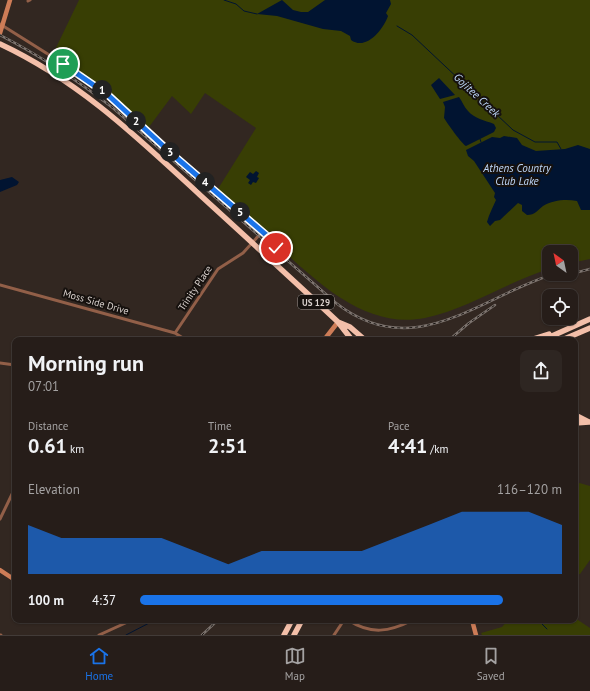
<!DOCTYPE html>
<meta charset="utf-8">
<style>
:root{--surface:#261d19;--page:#2e2622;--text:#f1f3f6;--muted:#a4a2a2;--line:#423b38;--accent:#1a73e8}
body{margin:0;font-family:"PT Sans",sans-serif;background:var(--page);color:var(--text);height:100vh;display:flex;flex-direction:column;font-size:15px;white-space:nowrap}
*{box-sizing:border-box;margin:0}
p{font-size:13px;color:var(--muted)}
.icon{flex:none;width:22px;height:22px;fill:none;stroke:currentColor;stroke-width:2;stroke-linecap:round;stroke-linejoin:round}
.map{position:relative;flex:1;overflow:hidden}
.drawer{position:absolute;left:12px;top:337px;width:566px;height:286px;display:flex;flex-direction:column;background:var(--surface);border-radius:8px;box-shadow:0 1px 3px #0004,0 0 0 1px var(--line)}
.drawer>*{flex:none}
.needle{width:26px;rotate:327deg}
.tools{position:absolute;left:542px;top:245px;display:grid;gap:8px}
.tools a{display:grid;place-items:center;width:36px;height:36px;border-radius:8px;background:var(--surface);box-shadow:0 1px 3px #0004,0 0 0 1px var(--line);font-size:20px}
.pin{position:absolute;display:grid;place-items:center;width:34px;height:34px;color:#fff;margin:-17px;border:2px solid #fff;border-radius:50%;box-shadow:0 1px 4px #0007}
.km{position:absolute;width:20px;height:20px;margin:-10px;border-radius:50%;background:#222;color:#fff;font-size:11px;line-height:20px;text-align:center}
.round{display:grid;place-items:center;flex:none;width:42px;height:42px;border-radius:8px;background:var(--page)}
.head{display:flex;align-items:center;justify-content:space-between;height:68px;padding:0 16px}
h1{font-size:22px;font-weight:800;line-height:30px}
.stats{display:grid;grid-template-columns:repeat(3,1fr);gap:6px;height:68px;padding:4px 16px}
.stats div{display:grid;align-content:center}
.stats b{font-size:20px;font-weight:800}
.stats small{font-size:11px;font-weight:400}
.stats p{font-size:11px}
.chart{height:112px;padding:8px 16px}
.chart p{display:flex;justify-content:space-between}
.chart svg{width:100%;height:72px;margin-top:4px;fill:var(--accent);opacity:.7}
ul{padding:0 16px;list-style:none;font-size:13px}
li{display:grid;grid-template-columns:64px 48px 1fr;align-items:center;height:30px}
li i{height:10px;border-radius:5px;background:var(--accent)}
.tab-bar{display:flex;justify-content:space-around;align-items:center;height:56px;border-top:1px solid var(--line);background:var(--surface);font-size:11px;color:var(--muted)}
.tab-bar a{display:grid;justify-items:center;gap:2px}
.tab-bar .selected{color:var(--accent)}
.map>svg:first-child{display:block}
.green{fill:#383e04}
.water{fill:#011431}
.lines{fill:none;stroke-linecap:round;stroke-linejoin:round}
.stream{stroke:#011431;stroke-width:1}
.street{stroke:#925f48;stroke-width:3}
.secondary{stroke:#cd7c57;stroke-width:4.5}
.highway{stroke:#f3bfa9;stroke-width:5.5}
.rail-casing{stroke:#7d746f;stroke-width:2.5}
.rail{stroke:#16110e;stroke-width:1;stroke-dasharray:3;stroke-linecap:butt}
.route-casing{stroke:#fff;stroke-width:8}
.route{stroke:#1a73e8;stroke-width:5}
.labels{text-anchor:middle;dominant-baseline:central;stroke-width:4;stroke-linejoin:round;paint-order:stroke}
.shield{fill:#16110e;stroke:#9e9794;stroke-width:1}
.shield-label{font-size:9px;font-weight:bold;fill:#d9d1cd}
.street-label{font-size:10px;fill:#d9d1cd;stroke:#16110e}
.water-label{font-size:11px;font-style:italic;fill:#bed7f9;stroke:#16110e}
</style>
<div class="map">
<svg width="590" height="635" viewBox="0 0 590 635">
<rect width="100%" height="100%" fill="#322721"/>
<path class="green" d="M79,0H590V259L571,263V252H549V269C507,282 468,309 425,318C363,330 315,279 273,242C254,226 234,210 216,192L256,128L205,93L191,114L172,96L149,127L82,73L53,54Z
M576,482L590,486V560L580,574L575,575Z
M575,618L590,628V635H482L481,633L502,627L508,620H575Z"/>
<path class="water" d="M282,0L293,10L301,12H308L325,0H390L391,4L386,13L388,16C383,30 366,51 351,40L350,36L341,31L323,29L277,16L257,14Z
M439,78L455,95L440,99L431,85Z
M459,97C462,101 464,107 468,111C475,119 484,120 494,124L496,128L494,132L466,146C462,144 447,123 444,118L445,107L443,102Z
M504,136L517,138L522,145L536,151L565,149L578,145L590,149V210H581L577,201C566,199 553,200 543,206C538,210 535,215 527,215L522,211V205L518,203L500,220L495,221L490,226L487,222C489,214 493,207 496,200L494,197L495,193L474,161L468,156L466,150L492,137L500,138Z
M256,171L259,173L257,177L259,178L256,183L253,182L251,185L248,183L250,180L246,177L250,172L253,174Z
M12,177L19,182L17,185L0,192V180Z"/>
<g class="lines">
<path class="stream" d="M224,0L236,4L244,11L257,14
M397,26L412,35L513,130L535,142H557L561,149
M480,139L481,142
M538,620L547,629
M126,635L155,620"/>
<path class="street" d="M28,1L30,0
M0,24L78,73L108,95L172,154L272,240L276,248
M0,285L175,333L186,340
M175,333L218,269L243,253L262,232
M0,363L15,365
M0,519L15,488
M348,620C371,635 389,632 413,620
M0,635H1
M99,635L132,620
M334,635L344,620"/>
<path class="secondary" d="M0,33L10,0
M324,340L338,322
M0,570L15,580
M472,620L476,635"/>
<path class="highway" d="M0,44C79,81 136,136 200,195C246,237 292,279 338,322L352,340
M338,322L350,327L365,340
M530,340L549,334
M543,340L590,319
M562,340L590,328
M575,415L589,422
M575,423L589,422
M284,635L292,620
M294,635L302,620"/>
<g class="rail-casing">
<path id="rail" d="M0,35C41,56 77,80 113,108L336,303C414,364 479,297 554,274
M571,274L590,269
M550,280L571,274
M449,340L469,323L495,305
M202,635L218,620"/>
</g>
<use href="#rail" class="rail"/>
</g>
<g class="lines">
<g class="route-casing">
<path id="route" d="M63,64L108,95L172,154L272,240L276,248"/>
</g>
<use href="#route" class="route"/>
</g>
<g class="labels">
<rect class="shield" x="298" y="295" width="36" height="14" rx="3"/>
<g class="shield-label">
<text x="316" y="302">US 129</text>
</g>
<g class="street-label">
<text transform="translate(195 288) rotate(-56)">Trinity Place</text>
<text transform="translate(96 302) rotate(16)">Moss Side Drive</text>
</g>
<g class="water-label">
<text transform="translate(477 95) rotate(43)">Gojitee Creek</text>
<text x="517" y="168">Athens Country<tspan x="517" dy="13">Club Lake</tspan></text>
</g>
</g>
</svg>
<div class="tools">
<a><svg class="needle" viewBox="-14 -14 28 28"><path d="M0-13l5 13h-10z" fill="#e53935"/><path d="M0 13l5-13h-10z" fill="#a4a2a2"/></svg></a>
<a><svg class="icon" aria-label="locate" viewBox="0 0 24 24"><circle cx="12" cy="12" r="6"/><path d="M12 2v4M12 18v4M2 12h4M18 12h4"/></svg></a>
</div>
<div class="pin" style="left:63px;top:64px;background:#1e9e55"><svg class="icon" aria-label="arrive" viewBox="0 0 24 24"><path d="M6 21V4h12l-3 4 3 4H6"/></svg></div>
<div class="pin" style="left:276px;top:248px;background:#d93025"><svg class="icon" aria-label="check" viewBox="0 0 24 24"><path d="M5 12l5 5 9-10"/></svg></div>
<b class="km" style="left:102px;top:90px">1</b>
<b class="km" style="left:136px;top:121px">2</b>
<b class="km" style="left:170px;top:152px">3</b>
<b class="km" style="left:205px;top:182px">4</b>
<b class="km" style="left:240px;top:212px">5</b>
<section class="drawer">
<div class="head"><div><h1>Morning run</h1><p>07:01</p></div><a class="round"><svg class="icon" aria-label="share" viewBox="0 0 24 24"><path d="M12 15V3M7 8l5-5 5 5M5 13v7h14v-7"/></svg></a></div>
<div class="stats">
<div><p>Distance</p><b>0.61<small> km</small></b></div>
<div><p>Time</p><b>2:51</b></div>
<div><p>Pace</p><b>4:41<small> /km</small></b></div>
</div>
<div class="chart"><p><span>Elevation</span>116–120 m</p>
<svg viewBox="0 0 160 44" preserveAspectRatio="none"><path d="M0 44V14L10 22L20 22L30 22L40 22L50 30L60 38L70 30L80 30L90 30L100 30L110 22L120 14L130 6L140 6L150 6L160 14V44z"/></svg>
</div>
<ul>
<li><b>100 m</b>4:37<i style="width:86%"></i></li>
</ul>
</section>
</div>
<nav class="tab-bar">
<a class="selected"><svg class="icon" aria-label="home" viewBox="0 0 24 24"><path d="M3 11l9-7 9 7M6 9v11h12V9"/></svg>Home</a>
<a><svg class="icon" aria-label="map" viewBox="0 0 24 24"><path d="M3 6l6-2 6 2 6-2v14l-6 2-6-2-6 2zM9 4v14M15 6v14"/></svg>Map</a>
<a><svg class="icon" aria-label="saved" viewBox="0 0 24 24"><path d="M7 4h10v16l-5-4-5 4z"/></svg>Saved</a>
</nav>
